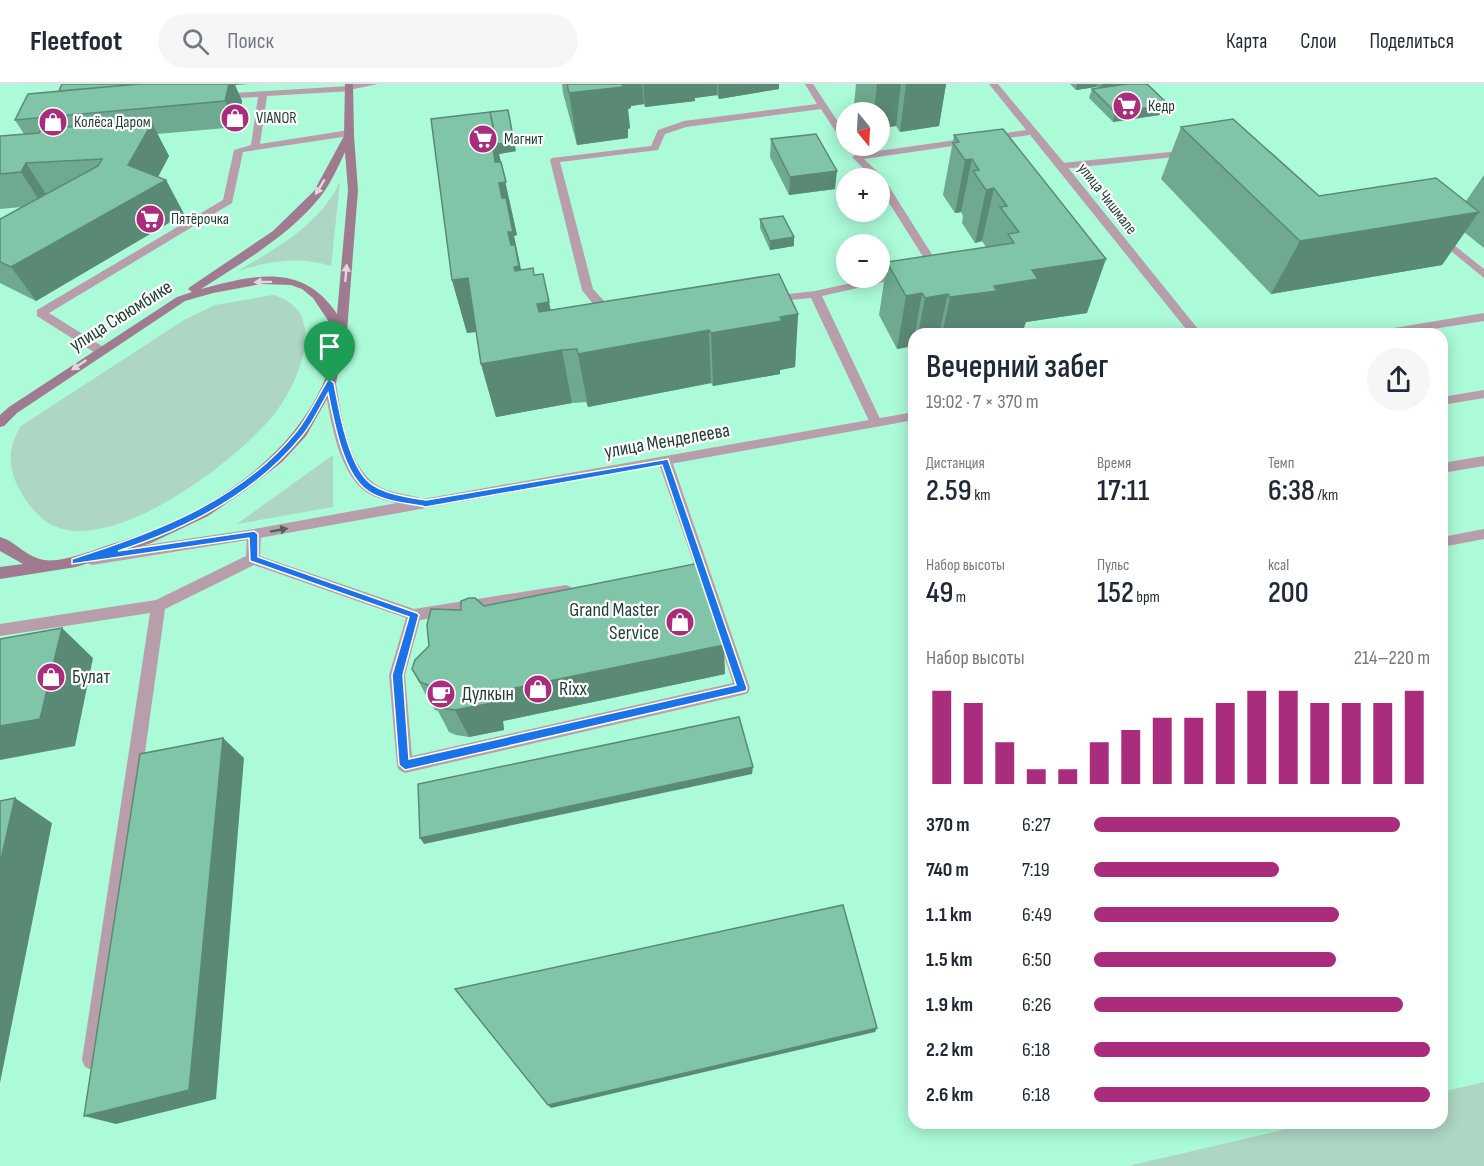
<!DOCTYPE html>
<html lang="ru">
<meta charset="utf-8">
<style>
:root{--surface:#fff;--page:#f6f6f7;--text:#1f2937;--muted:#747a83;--line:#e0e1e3;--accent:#aa2c7d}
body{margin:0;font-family:"Sofia Sans Condensed",sans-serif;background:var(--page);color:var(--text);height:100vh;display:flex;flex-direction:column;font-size:22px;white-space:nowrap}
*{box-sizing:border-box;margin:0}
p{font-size:20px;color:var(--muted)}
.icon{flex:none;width:33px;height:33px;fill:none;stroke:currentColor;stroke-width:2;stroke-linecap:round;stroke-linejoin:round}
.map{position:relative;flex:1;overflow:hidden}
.sheet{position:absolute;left:908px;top:244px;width:540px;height:801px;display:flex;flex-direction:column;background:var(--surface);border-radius:18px;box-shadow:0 3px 15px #0003}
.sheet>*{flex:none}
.needle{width:39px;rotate:162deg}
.tools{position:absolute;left:836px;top:18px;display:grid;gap:12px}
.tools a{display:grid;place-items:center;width:54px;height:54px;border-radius:50%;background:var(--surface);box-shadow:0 3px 15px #0003;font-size:30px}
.pin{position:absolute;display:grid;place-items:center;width:51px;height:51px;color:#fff;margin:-62px -26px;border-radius:50% 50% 50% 0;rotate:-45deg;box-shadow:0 0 6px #0007}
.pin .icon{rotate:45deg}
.round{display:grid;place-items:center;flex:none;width:63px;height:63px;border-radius:32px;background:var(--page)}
.summary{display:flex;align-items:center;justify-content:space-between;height:102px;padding:0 18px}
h1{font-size:33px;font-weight:600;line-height:45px}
.stats{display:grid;grid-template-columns:repeat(3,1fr);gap:9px;height:102px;padding:6px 18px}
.stats div{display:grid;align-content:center}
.stats b{font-size:30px;font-weight:600}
.stats small{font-size:16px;font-weight:400}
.stats p{font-size:16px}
.chart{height:168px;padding:12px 18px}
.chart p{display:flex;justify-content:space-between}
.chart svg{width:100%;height:108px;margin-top:6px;stroke:var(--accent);stroke-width:6}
ul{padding:0 18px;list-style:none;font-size:20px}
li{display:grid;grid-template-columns:96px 72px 1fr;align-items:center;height:45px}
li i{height:15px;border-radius:8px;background:var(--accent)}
header{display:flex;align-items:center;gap:36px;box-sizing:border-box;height:84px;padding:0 30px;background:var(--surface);border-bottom:2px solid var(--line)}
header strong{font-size:28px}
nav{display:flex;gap:33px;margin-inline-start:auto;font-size:21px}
.search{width:420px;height:54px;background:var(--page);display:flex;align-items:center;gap:15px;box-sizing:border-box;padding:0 21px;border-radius:33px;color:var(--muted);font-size:22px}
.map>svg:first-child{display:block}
.green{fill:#aed6c4}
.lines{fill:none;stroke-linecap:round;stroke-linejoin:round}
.lane{fill:#b89dab;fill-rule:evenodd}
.street{fill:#b89dab;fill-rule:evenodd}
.secondary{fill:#a07a8e;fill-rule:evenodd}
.wall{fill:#6ea990}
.shaded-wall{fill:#5a8a76}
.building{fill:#80c5a8;stroke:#5a8a76;stroke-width:1.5}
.oneway{fill:#e2d7dd}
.oneway2{fill:#54605c}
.route{fill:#1a73e8;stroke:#fff;stroke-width:1.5;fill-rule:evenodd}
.labels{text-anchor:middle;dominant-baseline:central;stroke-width:4.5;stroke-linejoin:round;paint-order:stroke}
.far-poi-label{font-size:16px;fill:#1e3f32;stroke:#fff;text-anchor:start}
.far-street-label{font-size:16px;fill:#1e3f32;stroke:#fff}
.street-label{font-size:20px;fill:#1e3f32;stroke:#fff}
.poi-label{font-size:20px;fill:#1e3f32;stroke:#fff;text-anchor:start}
</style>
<header>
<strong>Fleetfoot</strong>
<div class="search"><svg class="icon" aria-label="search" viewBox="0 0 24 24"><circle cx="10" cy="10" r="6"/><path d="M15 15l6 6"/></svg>Поиск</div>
<nav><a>Карта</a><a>Слои</a><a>Поделиться</a></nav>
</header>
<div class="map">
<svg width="1484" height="1082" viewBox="0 0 1484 1082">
<rect width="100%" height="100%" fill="#abfad8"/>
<path class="green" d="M340,98L331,182C299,172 269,177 238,187C278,163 319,141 340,98Z
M273,211C329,226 300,294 278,325C243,373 116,470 54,442C41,436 29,422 22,410C8,386 6,366 21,342L184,236L215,221Z
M333,371V423L237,440Z
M1484,998V1082H1128L1308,1040H1442V1008Z"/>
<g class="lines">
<path class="lane" d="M805,0H813L846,50V60L843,59L821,25L686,43L665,50L658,66L560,78L593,205L617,231L613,235H605L582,206L550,76L552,74L651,62L658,46L684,37L817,20Z
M349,2L352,3V7L267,12L260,60L349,46L354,49L349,52L243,68L232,119L49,229L105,264V270H97L37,232V226L223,116L234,66L251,61L258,13L220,15L216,12L217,10Z
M1033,45L1038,48L1036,50L864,75L883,93L938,180L925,186L920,183L927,179L879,103V94H873L852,73L857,70Z
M1190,66L1195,69L1193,71L1062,85L1057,82L1062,79Z
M1439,149L1484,185V194L1435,154V150Z
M902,188L906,189V193L822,212L882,339L876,343L870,339L811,214L770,218L764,215L770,212L815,207Z
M1484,306V314L1442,321V313Z
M665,372L672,377L750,604L748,609L742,611L405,689L399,686L397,681L389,591L406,534L254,481L165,525L102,976L99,983L92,986L85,983L82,976L150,529L0,552V540L156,516L246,472L247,450L254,445L261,450L260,472L414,525L566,501L571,503L573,507L571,511L566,513L420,536L405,591L412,672L733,599L698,491L688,490L686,486L688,482L694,480L658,377Z
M1484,372V382L1442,389V379Z
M1484,445V455L1442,463V453Z"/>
<path class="street" d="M352,0H378L349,6L345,3Z
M989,0H998L1065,80L1202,250H1190Z
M1484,229V237L1401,250H1376L1382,246Z
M330,295L336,299C342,332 347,387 382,404C395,410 410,410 423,415L914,328V336L254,455L92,481L87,479L85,475L87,471L92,469L254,445L397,419C387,417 375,414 366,408C337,387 330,332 324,299Z"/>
<path class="secondary" d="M345,0H353L354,52L358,106L347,247L336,299L306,352L282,378L246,406L208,432L151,459L76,483L0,495V483L23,480L0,467V453C15,457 26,473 44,476C63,479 96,465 115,459C198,434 286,382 323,300C330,285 332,264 335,247L313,214L302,205L291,201L261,200L213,209L185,217L17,329L4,342L0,343V331L9,323L177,213L192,208L188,205L190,203L273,147L314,107L344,52ZM345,68L348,106L337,230C303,178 253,191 201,205C243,178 289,152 321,112C331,99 338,83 345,68Z"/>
</g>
<path class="wall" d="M562,0H779V5L719,15L717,11L695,14V17L645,23L644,20L631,22V24L628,25L630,44L628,45V54L577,61L563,9Z
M856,0H946L939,42L900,48L896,42L879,28H860L854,21Z
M1070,0H1147L1166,30L1113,38L1089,14L1092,5L1098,4L1096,3L1076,6Z
M235,1L242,17L237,43L157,50L169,72L158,93L166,96L184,130L36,217L0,199V135L21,123L0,125V52L24,50L15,36Z
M431,35L516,67L499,70L517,151L514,152L521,185L534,191L551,226L798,230L795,283L780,286V290L713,302L711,299L588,323L586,318L572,319L496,333L481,280L476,248L467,249L452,196Z
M1181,43L1319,112L1466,117L1484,91V164L1464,148L1442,181L1271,210L1161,95Z
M954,51L1087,229L1026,238L1022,249L1010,250H914V264L913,262L897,265L879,231L887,178L986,163L982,157L975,159L962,139L963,132L961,128L955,129L943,111Z
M771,55L835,105L789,111L770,73Z
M760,135L794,153V162L770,166L760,144Z
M484,522L725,590L503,637L504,646L469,653L456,651L449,648L438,627L435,626L427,613L412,585L429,562Z"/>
<path class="shaded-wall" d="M149,0H249L235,1L242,17L237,43L225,17Z
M616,0H642L644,20L631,22V24L628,25L630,44L628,45V54L577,61L569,9Z
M643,0H717V11L695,14V17L645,23Z
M718,0H779V5L719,15Z
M877,0H901L896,42L879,45V28H874Z
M906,0H946L939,42L900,48Z
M1077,0H1097L1096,3L1076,6Z
M1102,0H1139L1100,7Z
M1169,21L1166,30L1113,38L1115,28Z
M508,26L516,67L499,70L517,151L514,152L531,235L456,75L497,60Z
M152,39L169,72L152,104L166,96L184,130L36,217L11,183L128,81Z
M972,75L961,128L955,129L965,76Z
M26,79L48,113L43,122L21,88Z
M837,87L835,105L789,111L790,93Z
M994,104L982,157L975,159L986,106Z
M1479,128L1442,181L1271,210L1300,157Z
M794,153V162L770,166V157Z
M1106,175L1087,229L1026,238L1022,249L1010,250H942L950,213L994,202L1032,186Z
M468,194L482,247L467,249L452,196Z
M922,209L915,250H914L913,262L897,265L906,212Z
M948,210L939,250H918L925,214Z
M549,218L559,267L562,266L572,319L496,333L481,280L537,220Z
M798,230L795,283L780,286V290L713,302L711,249L780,233Z
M709,246L711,299L588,323L578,270Z
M62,544L93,574L75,662L0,676V642Z
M724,561L725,590L503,637L504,646L469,653L455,626L491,609Z
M223,654L244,674L216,1015L116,1040L84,1032Z
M753,683L752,690L424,760L420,754Z
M15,714L52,739L0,999V779Z
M877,944L875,948L551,1024L548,1021Z"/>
<path class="building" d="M62,0H140L59,7Z
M139,0H229L225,17L15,36L28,10Z
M567,0H622L623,3L569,9Z
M1127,0H1147L1169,21L1115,28L1092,5Z
M508,26L514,58L497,60L490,28Z
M490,28L497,64H493L495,78H501L506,98L499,99L502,114H506L513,148H508L511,161H515L519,182L514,183L515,187L533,184L534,191L543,190L549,218L537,220L539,228L779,190L798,230L780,233L782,237L711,249L709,246L578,270L577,265L562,266L481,280L468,194L452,196L431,35Z
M1233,35L1319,112L1436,94L1479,128L1300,157L1181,43Z
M152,39L128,81L166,96L11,183L0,178V135L98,82L102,75L26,79L21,88L0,90V52L39,49L42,44Z
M1003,45L1106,175L1032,186L1038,195L994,202L997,207L950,213L948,210L925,214L922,209L906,212L887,178L1014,159L1008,150L1019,148L1000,123L1007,122L994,104L986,106L973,87L979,86L972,75L965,76L953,59L959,58L954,51Z
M816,50L837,87L790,93L771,55Z
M783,132L794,153L770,157L760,135Z
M699,479L724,561L491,609L492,619L455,626L441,624L434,620L431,602L420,598L412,585L415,576L429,562L427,541L431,525L461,526V517L469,514H475L484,522Z
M62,544L40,635L0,642V555Z
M739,633L753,683L420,754L418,700Z
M223,654L189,1006L84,1032L140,670Z
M15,714L0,779V717Z
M843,821L877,944L548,1021L455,905Z"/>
<defs><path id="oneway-solid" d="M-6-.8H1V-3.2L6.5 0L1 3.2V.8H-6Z" transform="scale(1.5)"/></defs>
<g class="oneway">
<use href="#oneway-solid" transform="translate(320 103) rotate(121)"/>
<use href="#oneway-solid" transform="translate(346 189) rotate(-85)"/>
<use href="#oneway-solid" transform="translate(263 198) rotate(179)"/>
<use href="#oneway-solid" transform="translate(79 281) rotate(146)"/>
</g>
<use class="oneway2" href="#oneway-solid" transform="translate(279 446) rotate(-10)"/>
<path class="route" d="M330,296L334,299C339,325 349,387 373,401C389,411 408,413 426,416L668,375L747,604L746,607L405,686L399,681L392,591L409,533L250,477L249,454L72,480V475C154,449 240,417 296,348C308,333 317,314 327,297ZM328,309C334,337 342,385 364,404C380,418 407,419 426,423L662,381L736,601L409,675L403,591L419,531L417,529L258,473V450L254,447L118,467C186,445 256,409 302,352C312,340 320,323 328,309Z"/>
<defs>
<g id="supermarket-disc" transform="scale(1.5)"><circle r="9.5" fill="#aa2c7d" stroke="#fff"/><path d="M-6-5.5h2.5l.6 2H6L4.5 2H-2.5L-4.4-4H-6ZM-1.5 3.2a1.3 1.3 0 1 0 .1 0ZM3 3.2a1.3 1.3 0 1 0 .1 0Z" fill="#fff"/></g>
<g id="shop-disc" transform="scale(1.5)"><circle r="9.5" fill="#aa2c7d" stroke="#fff"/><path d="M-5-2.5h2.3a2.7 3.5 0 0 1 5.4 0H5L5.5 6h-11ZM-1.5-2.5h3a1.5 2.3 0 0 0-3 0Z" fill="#fff"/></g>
<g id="cafe-disc" transform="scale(1.5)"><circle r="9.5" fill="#aa2c7d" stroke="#fff"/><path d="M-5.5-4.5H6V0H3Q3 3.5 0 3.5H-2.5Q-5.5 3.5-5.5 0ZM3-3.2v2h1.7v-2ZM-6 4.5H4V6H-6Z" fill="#fff"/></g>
</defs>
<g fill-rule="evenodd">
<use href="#supermarket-disc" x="1127" y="22"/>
<use href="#shop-disc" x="235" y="34"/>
<use href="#shop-disc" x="53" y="38"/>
<use href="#supermarket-disc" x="483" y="55"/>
<use href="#supermarket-disc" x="150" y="135"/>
<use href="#shop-disc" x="680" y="538"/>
<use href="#shop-disc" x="51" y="593"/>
<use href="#shop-disc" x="538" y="605"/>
<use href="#cafe-disc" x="441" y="610"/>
</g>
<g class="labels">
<g class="far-poi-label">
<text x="1148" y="22">Кедр</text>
<text x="256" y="34">VIANOR</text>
<text x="74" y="38">Колёса Даром</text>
<text x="504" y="55">Магнит</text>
<text x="171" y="135">Пятёрочка</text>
</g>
<g class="far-street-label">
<text transform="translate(1107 115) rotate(52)">улица Чишмале</text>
</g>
<g class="street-label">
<text transform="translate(121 232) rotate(-32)">улица Сююмбике</text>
<text transform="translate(667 357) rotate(-10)">улица Менделеева</text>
</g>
<g class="poi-label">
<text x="659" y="526" text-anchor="end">Grand Master<tspan x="659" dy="23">Service</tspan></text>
<text x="72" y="593">Булат</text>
<text x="559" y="605">Rixx</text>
<text x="462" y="610">Дулкын</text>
</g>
</g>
</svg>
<div class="tools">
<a><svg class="needle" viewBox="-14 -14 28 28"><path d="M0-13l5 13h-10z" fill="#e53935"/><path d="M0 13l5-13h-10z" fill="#747a83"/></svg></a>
<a>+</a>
<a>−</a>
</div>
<div class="pin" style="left:330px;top:299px;background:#1e9e55"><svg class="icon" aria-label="arrive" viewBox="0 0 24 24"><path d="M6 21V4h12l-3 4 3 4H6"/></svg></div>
<section class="sheet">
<div class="summary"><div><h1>Вечерний забег</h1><p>19:02 · 7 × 370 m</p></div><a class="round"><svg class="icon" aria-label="share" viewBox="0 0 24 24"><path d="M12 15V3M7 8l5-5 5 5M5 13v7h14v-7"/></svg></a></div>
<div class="stats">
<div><p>Дистанция</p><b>2.59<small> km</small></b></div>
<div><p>Время</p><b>17:11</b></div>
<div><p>Темп</p><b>6:38<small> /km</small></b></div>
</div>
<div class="stats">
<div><p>Набор высоты</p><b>49<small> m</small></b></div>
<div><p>Пульс</p><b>152<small> bpm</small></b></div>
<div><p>kcal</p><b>200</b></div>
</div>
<div class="chart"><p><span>Набор высоты</span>214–220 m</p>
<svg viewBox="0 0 160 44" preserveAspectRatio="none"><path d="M5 44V6M15 44V11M25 44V27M35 44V38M45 44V38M55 44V27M65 44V22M75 44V17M85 44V17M95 44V11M105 44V6M115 44V6M125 44V11M135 44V11M145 44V11M155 44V6"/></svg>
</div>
<ul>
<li><b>370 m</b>6:27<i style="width:91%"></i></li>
<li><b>740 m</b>7:19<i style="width:55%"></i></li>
<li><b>1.1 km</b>6:49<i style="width:73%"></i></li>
<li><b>1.5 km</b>6:50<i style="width:72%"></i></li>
<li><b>1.9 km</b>6:26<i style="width:92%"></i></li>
<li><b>2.2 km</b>6:18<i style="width:100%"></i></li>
<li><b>2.6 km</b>6:18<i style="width:100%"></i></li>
</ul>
</section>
</div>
